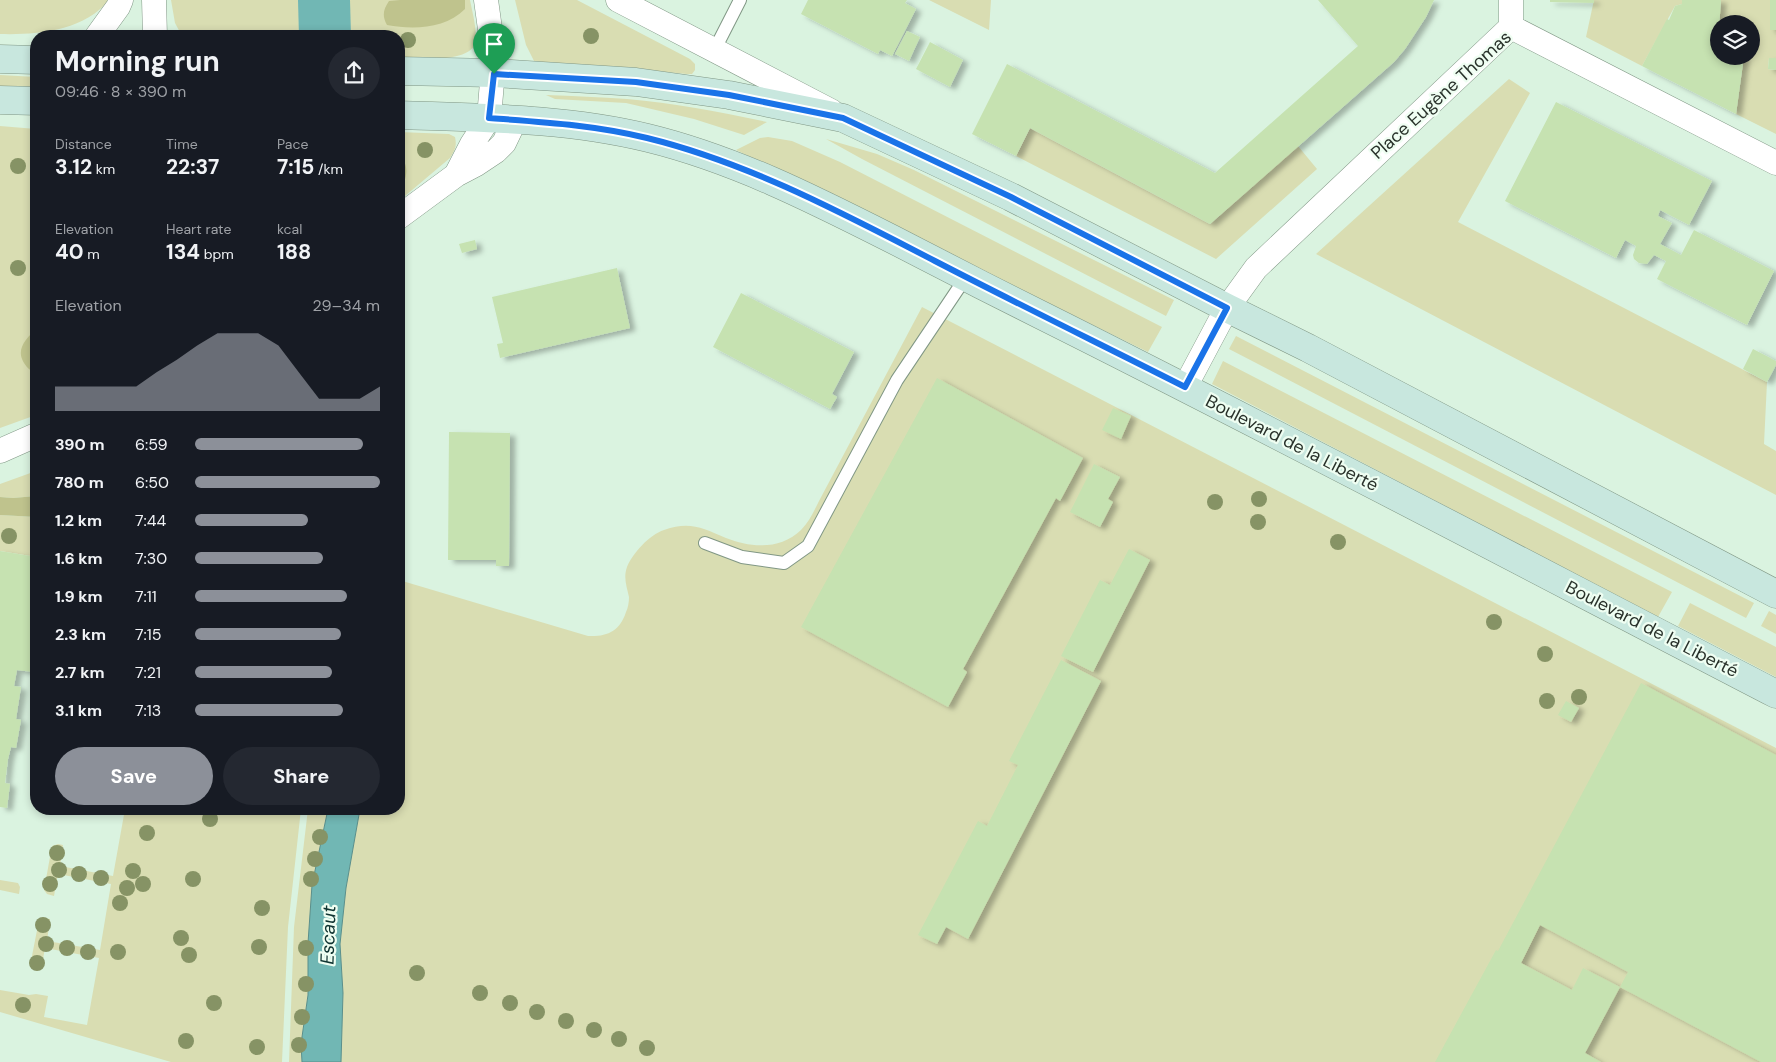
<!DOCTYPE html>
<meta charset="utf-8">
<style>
:root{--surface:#171b24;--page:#242831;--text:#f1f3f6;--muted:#9ea1a6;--accent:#8c9099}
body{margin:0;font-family:"DM Sans",sans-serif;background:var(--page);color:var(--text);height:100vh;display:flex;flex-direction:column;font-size:19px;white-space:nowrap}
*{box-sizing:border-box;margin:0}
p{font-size:16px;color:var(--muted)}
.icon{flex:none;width:28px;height:28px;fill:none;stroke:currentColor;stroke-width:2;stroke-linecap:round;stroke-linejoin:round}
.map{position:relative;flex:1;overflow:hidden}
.panel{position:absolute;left:30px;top:30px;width:375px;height:785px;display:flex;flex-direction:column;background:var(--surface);border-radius:20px;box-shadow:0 2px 8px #0003}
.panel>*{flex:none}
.fabs{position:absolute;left:1710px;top:15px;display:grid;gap:10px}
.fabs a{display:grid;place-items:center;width:50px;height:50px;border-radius:50%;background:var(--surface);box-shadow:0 2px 8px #0003;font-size:25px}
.pin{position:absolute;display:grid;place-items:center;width:42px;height:42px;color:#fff;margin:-51px -21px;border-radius:50% 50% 50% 0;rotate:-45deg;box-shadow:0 0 5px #0007}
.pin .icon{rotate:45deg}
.round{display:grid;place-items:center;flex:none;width:52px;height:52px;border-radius:26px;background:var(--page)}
.head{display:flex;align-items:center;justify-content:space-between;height:85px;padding:0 25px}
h1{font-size:28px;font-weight:700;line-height:38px}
.metrics{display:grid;grid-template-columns:repeat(3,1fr);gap:8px;height:85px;padding:5px 25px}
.metrics div{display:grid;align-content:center}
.metrics b{font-size:21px;font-weight:700}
.metrics small{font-size:14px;font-weight:400}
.metrics p{font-size:14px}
.chart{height:140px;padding:10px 25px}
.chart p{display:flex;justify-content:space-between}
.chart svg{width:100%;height:90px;margin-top:5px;fill:var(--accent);opacity:.7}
.button{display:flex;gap:10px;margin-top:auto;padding:10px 25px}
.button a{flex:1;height:58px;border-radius:30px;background:var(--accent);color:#fff;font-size:20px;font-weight:700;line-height:58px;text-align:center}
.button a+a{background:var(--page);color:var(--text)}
ul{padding:0 25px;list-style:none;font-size:16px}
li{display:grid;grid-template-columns:80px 60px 1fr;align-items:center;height:38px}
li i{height:12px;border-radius:6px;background:var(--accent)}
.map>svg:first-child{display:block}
.green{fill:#d9ddb2}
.forest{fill:#bfc38d}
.water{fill:#71b7b4;stroke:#5b8f8b}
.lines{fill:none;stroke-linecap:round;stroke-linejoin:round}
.river{stroke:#71b7b4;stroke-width:52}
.building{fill:#c6e2b1;filter:url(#shadow)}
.lane-casing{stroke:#809785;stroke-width:14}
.street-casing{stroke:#809785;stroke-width:25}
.secondary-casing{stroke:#809785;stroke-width:29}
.lane{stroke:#fff;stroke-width:12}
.street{stroke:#fff;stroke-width:24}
.secondary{stroke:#c8e7de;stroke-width:28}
.tree{fill:#869365}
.route-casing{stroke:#fff;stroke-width:10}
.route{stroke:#1a73e8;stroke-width:6}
.labels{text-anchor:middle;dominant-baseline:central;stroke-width:4.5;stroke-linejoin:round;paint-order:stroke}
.street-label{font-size:18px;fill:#29322b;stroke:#effef2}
.water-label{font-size:19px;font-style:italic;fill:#103432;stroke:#effef2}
</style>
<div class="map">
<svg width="1776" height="1062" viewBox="0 0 1776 1062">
<defs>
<filter id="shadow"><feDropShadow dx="5.5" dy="3" stdDeviation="2.5" flood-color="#0004"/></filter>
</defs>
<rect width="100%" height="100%" fill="#daf3e0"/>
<path class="green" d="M0,0H109C84,31 37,35 0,34Z
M171,0H470C472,11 478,32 475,43C471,63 415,59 399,59V36H182L175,23Z
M515,0H577L690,59L695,64V70L692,74H687L634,69L535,63L526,45Z
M929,0H991L989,30Z
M1594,0H1682V4L1675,6L1642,66L1586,37Z
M1721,0H1770V30H1776V58H1769L1768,69L1776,70V134L1736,114L1744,56H1751V24H1719Z
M0,75L36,77V89L0,87Z
M1509,79L1530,93L1458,222L1767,382L1764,444L1776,451V495L1316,254Z
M546,95C573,96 600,97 627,99C674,103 720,112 767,122L744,135L694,119L626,103L555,99Z
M0,126L36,129V415L0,428Z
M1030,128L1210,224L1298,146L1317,169L1216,259L1016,156Z
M399,132L449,134L455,137C457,146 455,150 450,158L399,201Z
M768,137L792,141L840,162L1162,327L1148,352L736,150L760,138Z
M826,139L877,154L914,170L1174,300L1166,316L862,159Z
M922,307L1776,748V1062H341L343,993L340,944L346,888L360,809H399V580L588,636C607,637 620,631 626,612C628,608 629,602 629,597C627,587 623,578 627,567C633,553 649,535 664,530C690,521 702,528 726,538C751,548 780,550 801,530C809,522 814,511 819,501Z
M1236,336L1754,603L1746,618L1229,349Z
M1223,361L1672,592L1658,617L1212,384Z
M36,471V496L13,498L0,497V484Z
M0,515L36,517V557L0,551Z
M1690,603L1776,647V677L1678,626Z
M1769,611L1776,615V634L1761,626Z
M125,809H301L288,927L282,1062H171L0,1012V990L29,995L36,994L48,996L44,1017L87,1025L99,958L45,948L41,970C35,969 31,968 31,961L39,920L43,918L50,919L47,941L100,950L111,884L58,874L54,896L47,894L44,890L52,846L58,844L63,845L60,866L113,876Z
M308,809H328L322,836L308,995L301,1044L302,1062H289L294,927Z
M0,880L18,883L20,887L19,894L0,890Z"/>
<path class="forest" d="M400,0H465V9C445,29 413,30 387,25C382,16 383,10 389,1Z
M399,155C412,167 405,181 399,195Z
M36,329V373C30,370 28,369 24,363C15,349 27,338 36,329Z
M36,496V517L0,515V497L13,498Z"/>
<path class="water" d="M306,0H346V18L306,19Z
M328,809H360L346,888L340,944L343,993L341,1062H302L301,1044L308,995V943L312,885Z"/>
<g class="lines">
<path class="river" d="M324,0L325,36"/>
</g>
<path class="building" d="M808,0H907L905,3L916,9L892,56L880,50L878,54L801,14Z
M1318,0H1434L1426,17L1405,49L1394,62L1210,224L1030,128L1016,156L972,134L1007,64L1215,173L1358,46Z
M1550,0H1594V3L1550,2Z
M1682,0H1721L1718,43L1719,56H1744L1736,114L1642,66L1667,19L1669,20L1675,6L1682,4Z
M1770,0H1776V30H1770Z
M907,31L920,37L909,61L895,54Z
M930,42L963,60L950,87L916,69Z
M1769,58H1776V70L1768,69Z
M1556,102L1712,181L1689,225L1660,210L1658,216L1672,223L1660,244L1681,255L1694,230L1774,271L1747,325L1657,279L1666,261L1654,255L1647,264L1639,263L1634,259L1633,255L1636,246L1625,240L1616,258L1505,201Z
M475,240L477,249L462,253L459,244Z
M617,268L630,328L500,358L497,344L503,343L492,297Z
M741,293L854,352L832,394L837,397L830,409L713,347Z
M1753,349L1776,361V365L1767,382L1743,369Z
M937,378L1083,458L1060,501L1056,498L963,669L967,672L948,707L801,627Z
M1113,408L1131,416L1121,439L1102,430Z
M449,432L510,433L509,566H496V560H448Z
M1094,464L1120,477L1108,499L1113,502L1100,527L1070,512Z
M1129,549L1150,560L1093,672L1061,656L1100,580L1110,585Z
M0,551L36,557V632L33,650L36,651L33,672L17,670L14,686L21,687L16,719L21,720L16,748L11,747L8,759L5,783L10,784L7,808L0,807Z
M1061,660L1101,681L968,939L946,927L937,944L918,935L978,821L987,826L1018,765L1009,761Z
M1641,683L1776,755V1062H1761L1620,987L1628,972L1540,925L1521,963L1572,990L1583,968L1620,987L1585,1053L1601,1062H1435L1496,950L1498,951Z
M1566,701L1579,708L1571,722L1558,715Z"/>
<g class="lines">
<g class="lane-casing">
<path id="lane" d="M715,49L740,0
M705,543L742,557L784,563L808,546L897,380L966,277"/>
</g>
<g class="street-casing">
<path id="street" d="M154,0L155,36
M618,0L831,111
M1511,27L1776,163
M1511,27V0
M97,36L118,7L121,0
M456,175L472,144L489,118L494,58L486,0
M399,217L456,175L475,165L496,151L504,143L515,120
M1185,387L1227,308L1256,268L1511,27
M0,451L36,435"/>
</g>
<g class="secondary-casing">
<path id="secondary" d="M0,59L36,60
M399,71L494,73L636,82L729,95L843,118L1011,197L1227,308L1308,348L1776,594
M0,100L36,101
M399,115C482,118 566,118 648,138C734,159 813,199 892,239C942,265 991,290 1041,315C1287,438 1531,567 1776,694"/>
</g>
<use href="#lane" class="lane"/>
<use href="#street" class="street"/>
<use href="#secondary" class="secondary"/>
</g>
<g class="tree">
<circle cx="591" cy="36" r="8"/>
<circle cx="408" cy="40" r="8"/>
<circle cx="425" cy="150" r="8"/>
<circle cx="18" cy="166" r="8"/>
<circle cx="18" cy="268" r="8"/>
<circle cx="1259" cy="499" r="8"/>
<circle cx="1215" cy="502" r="8"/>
<circle cx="1258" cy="522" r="8"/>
<circle cx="9" cy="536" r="8"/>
<circle cx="1338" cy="542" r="8"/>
<circle cx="1494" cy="622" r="8"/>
<circle cx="1545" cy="654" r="8"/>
<circle cx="1579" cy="697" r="8"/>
<circle cx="1547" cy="701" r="8"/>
<circle cx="210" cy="819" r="8"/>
<circle cx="147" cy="833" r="8"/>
<circle cx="320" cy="837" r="8"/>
<circle cx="57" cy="853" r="8"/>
<circle cx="315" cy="859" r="8"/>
<circle cx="59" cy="870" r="8"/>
<circle cx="133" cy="871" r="8"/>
<circle cx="79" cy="874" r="8"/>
<circle cx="101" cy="878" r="8"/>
<circle cx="193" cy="879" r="8"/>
<circle cx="311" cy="879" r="8"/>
<circle cx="50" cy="884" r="8"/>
<circle cx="143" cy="884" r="8"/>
<circle cx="127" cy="888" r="8"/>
<circle cx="120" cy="903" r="8"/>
<circle cx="262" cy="908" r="8"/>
<circle cx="43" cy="925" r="8"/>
<circle cx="181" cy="938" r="8"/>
<circle cx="46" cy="944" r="8"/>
<circle cx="259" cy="947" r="8"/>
<circle cx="67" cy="948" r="8"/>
<circle cx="306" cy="948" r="8"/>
<circle cx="88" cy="952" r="8"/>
<circle cx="118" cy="952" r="8"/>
<circle cx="189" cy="955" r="8"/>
<circle cx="37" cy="963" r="8"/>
<circle cx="417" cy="973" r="8"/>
<circle cx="306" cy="984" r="8"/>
<circle cx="480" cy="993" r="8"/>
<circle cx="214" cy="1003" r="8"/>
<circle cx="510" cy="1003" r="8"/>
<circle cx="23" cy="1005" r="8"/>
<circle cx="537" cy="1012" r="8"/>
<circle cx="302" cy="1017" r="8"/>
<circle cx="566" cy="1021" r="8"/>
<circle cx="594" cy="1030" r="8"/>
<circle cx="619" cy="1039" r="8"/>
<circle cx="186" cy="1041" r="8"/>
<circle cx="299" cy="1045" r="8"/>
<circle cx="257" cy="1047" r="8"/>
<circle cx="647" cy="1048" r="8"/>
</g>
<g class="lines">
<g class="route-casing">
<path id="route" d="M494,74L636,82L729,95L843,118L1011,197L1227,308L1185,387C1102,345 1018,304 935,261C842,213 749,163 647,138C595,125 542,122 489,118Z"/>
</g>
<use href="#route" class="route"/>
</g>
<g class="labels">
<g class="street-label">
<text transform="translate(1441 95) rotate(-42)">Place Eugène Thomas</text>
<text transform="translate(1292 443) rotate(27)">Boulevard de la Liberté</text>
<text transform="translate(1652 629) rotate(27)">Boulevard de la Liberté</text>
</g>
<g class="water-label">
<text transform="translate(328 935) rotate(-88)">Escaut</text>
</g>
</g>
</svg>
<div class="fabs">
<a><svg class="icon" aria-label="layers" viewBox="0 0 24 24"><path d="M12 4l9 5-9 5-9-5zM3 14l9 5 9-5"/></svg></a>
</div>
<div class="pin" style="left:494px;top:74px;background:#1e9e55"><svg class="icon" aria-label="arrive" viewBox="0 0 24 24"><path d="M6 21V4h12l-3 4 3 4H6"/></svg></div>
<section class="panel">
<div class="head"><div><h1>Morning run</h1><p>09:46 · 8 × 390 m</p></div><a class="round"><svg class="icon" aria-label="share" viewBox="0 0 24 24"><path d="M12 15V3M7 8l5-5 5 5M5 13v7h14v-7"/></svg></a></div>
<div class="metrics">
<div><p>Distance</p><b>3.12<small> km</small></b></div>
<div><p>Time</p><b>22:37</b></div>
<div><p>Pace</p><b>7:15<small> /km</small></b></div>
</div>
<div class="metrics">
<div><p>Elevation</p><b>40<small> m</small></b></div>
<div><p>Heart rate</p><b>134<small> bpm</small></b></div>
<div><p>kcal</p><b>188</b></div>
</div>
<div class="chart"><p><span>Elevation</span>29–34 m</p>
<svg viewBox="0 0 160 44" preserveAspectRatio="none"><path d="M0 44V32L10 32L20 32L30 32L40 32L50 25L60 19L70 12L80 6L90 6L100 6L110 12L120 25L130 38L140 38L150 38L160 32V44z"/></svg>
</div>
<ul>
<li><b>390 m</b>6:59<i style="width:91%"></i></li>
<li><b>780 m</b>6:50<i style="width:100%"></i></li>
<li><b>1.2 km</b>7:44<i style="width:61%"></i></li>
<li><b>1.6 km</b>7:30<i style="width:69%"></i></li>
<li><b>1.9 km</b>7:11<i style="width:82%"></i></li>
<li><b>2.3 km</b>7:15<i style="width:79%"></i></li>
<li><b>2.7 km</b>7:21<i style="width:74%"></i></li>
<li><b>3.1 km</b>7:13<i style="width:80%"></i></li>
</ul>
<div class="button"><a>Save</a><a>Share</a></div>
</section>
</div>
